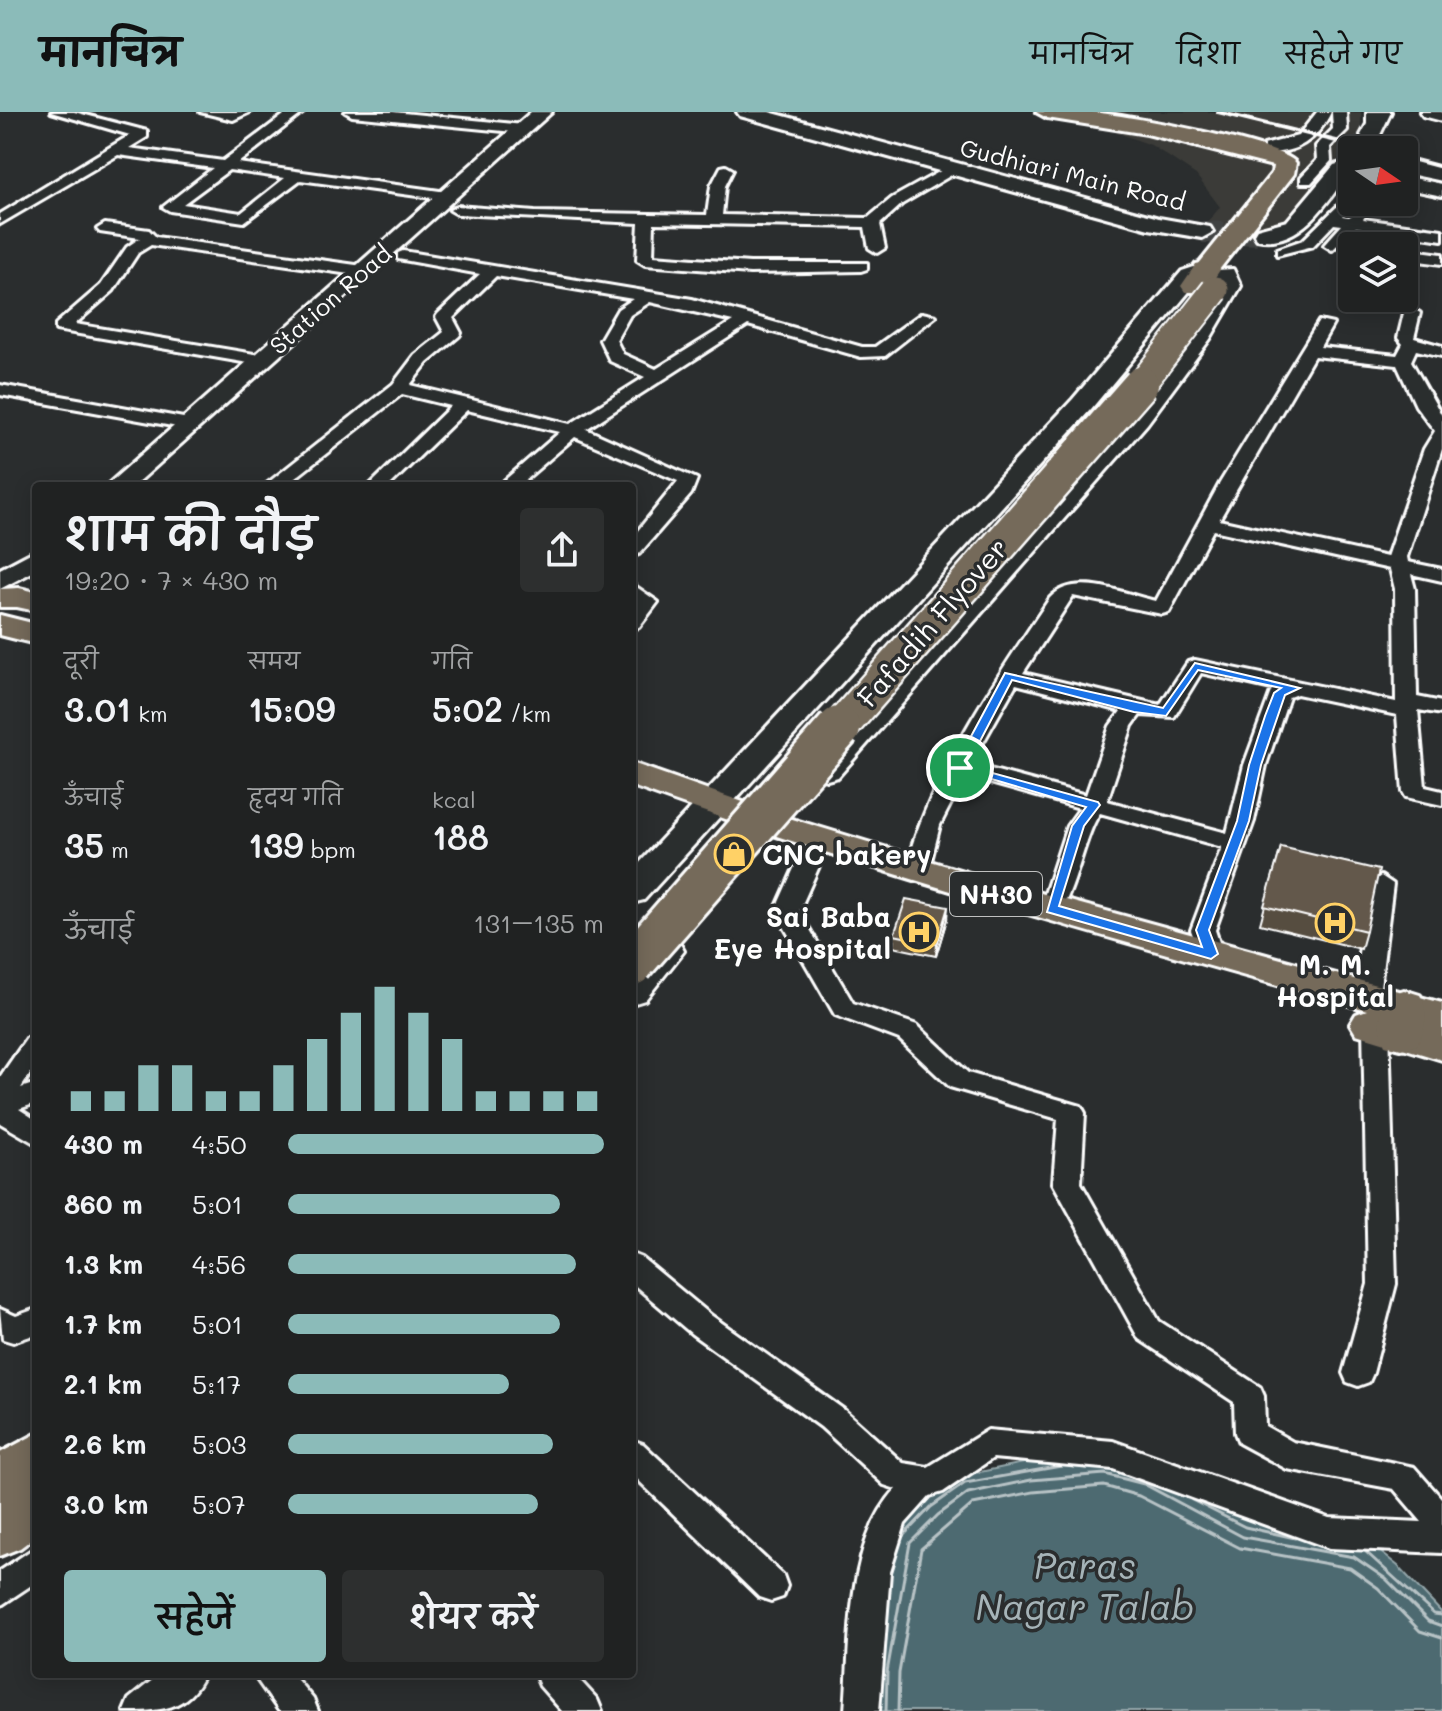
<!DOCTYPE html>
<html lang="hi">
<meta charset="utf-8">
<style>
:root{--surface:#202222;--page:#2d2f2f;--text:#f1f3f6;--muted:#a2a4a5;--line:#3d3f40;--accent:#8bbbb9}
body{margin:0;font-family:Mali,"Playpen Sans Deva",sans-serif;background:var(--page);color:var(--text);height:100vh;display:flex;flex-direction:column;font-size:30px;white-space:nowrap}
*{box-sizing:border-box;margin:0}
p{font-size:26px;color:var(--muted)}
.icon{flex:none;width:44px;height:44px;fill:none;stroke:currentColor;stroke-width:2;stroke-linecap:round;stroke-linejoin:round}
.map{position:relative;flex:1;overflow:hidden}
.details{position:absolute;left:32px;top:370px;width:604px;height:1196px;display:flex;flex-direction:column;background:var(--surface);border-radius:8px;box-shadow:0 4px 20px #0003,0 0 0 2px var(--line)}
.details>*{flex:none}
.needle{width:52px;rotate:103deg}
.controls{position:absolute;left:1338px;top:24px;display:grid;gap:16px}
.controls a{display:grid;place-items:center;width:80px;height:80px;border-radius:8px;background:var(--surface);box-shadow:0 4px 20px #0003,0 0 0 2px var(--line);font-size:40px}
.pin{position:absolute;display:grid;place-items:center;width:68px;height:68px;color:#fff;margin:-34px;border:4px solid #fff;border-radius:50%;box-shadow:0 2px 8px #0007}
.round{display:grid;place-items:center;flex:none;width:84px;height:84px;border-radius:8px;background:var(--page)}
.head{display:flex;align-items:center;justify-content:space-between;height:136px;padding:0 32px}
h1{font-size:44px;font-weight:600;line-height:60px}
.metrics{display:grid;grid-template-columns:repeat(3,1fr);gap:12px;height:136px;padding:8px 32px}
.metrics div{display:grid;align-content:center}
.metrics b{font-size:34px;font-weight:600}
.metrics small{font-size:22px;font-weight:400}
.metrics p{font-size:22px}
.chart{height:224px;padding:16px 32px}
.chart p{display:flex;justify-content:space-between}
.chart svg{width:100%;height:144px;margin-top:8px;stroke:var(--accent);stroke-width:6}
.primary-button{display:flex;gap:16px;margin-top:auto;padding:16px 32px}
.primary-button a{flex:1;height:92px;border-radius:8px;background:var(--accent);color:#111;font-size:32px;font-weight:600;line-height:92px;text-align:center}
.primary-button a+a{background:var(--page);color:var(--text)}
ul{padding:0 32px;list-style:none;font-size:26px}
li{display:grid;grid-template-columns:128px 96px 1fr;align-items:center;height:60px}
li i{height:20px;border-radius:10px;background:var(--accent)}
header{display:flex;align-items:center;gap:48px;box-sizing:border-box;height:112px;padding:0 40px;background:var(--accent);color:#111}
header strong{font-size:38px}
nav{display:flex;gap:44px;margin-inline-start:auto;font-size:28px}
.map>svg:first-child{display:block}
.built{fill:#3b3a37}
.water{fill:#4d6a71;stroke:#94a6aa;stroke-width:2}
.lines{fill:none;stroke-linecap:round;stroke-linejoin:round}
.shore{stroke:#b8c3c6;stroke-width:3}
.secondary-tunnel{stroke:#3f4243;stroke-width:22;stroke-dasharray:22 11;stroke-linecap:butt}
.street-casing{stroke:#fff;stroke-width:6}
.secondary-casing{stroke:#fff;stroke-width:6}
.primary-casing{stroke:#fff;stroke-width:6}
.highway-casing{stroke:#fff;stroke-width:6}
.street{fill:#2a2d2e;fill-rule:evenodd}
.secondary{fill:#2a2d2e;fill-rule:evenodd}
.primary{fill:#746a5a;fill-rule:evenodd}
.highway{fill:#746a5a;fill-rule:evenodd}
.rail{stroke:#fff;stroke-width:4}
.highway-bridge-far2-casing{stroke:#fff;stroke-width:31;stroke-linecap:butt}
.highway-bridge-far1-casing{stroke:#fff;stroke-width:39;stroke-linecap:butt}
.highway-bridge-casing{stroke:#fff;stroke-width:48;stroke-linecap:butt}
.highway-bridge-far2{stroke:#746a5a;stroke-width:27}
.highway-bridge-far1{stroke:#746a5a;stroke-width:34}
.highway-bridge{stroke:#746a5a;stroke-width:42}
.wall{fill:#564d40;stroke:#fff;stroke-width:2}
.shaded-wall{fill:#463e34;stroke:#fff;stroke-width:2}
.building{fill:#64594b;stroke:#fff;stroke-width:2}
.route{fill:#1a73e8;stroke:#fff;stroke-width:2;fill-rule:evenodd}
.labels{text-anchor:middle;dominant-baseline:central;stroke-width:7;stroke-linejoin:round;paint-order:stroke}
.far-street-label{font-size:24px;fill:#fff;stroke:#2a2d2e}
.shield{fill:#2a2d2e;stroke:#bfc0c0;stroke-width:2}
.shield-label{font-size:26px;font-weight:bold;fill:#fff}
.street-label{font-size:28px;fill:#fff;stroke:#2a2d2e}
.poi-label{font-size:28px;font-weight:bold;fill:#fff;stroke:#2a2d2e;text-anchor:start}
.near-water-label{font-size:36px;font-style:italic;fill:#a6b4b8;stroke:#2a2d2e}
</style>
<header>
<strong>मानचित्र</strong>
<nav><a>मानचित्र</a><a>दिशा</a><a>सहेजे गए</a></nav>
</header>
<div class="map">
<svg width="1442" height="1599" viewBox="0 0 1442 1599">
<rect width="100%" height="100%" fill="#2a2d2e"/>
<filter id="ink" filterUnits="userSpaceOnUse"><feTurbulence type="fractalNoise" baseFrequency=".0125" numOctaves="2"/><feDisplacementMap in="SourceGraphic" scale="16" xChannelSelector="R" yChannelSelector="G"/><feConvolveMatrix kernelMatrix="1 2 1 2 8 2 1 2 1" color-interpolation-filters="sRGB"/></filter>
<g filter="url(#ink)">
<path class="built" d="M1059,0H1361V21L1281,112L1269,115L1205,113L1220,95L1196,63L1151,33Z"/>
<path class="water" d="M1077,1344H1107L1248,1407L1373,1434L1398,1454L1442,1501V1599H868L892,1423L926,1389L961,1364L1028,1350Z"/>
<g class="lines">
<path class="shore" d="M1192,1388L1245,1415L1295,1426
M904,1423L931,1395L965,1371L1061,1354
M1366,1440L1434,1502L1442,1503
M886,1599L887,1560L910,1431L938,1403L968,1381L1031,1368L1105,1362L1144,1372L1243,1425L1354,1445L1386,1467L1428,1509L1442,1514
M898,1599L899,1561L921,1437L973,1392L1033,1380L1104,1374L1139,1384L1240,1436L1350,1456L1378,1476L1420,1519L1442,1526"/>
<path class="secondary-tunnel" d="M1358,38L1371,23
M1202,120L1265,122"/>
<g class="street-casing">
<path id="street" d="M51,0H74L147,19V25L129,36L223,49L288,0H304L238,51L447,80L454,84L447,88L300,68L244,110L170,99L163,95L213,56L118,43L0,112V102L130,23ZM229,58L285,66L241,101L183,92Z
M200,0H250L233,8Z
M345,0H393L523,13L530,17L523,21L352,4Z
M1317,0H1331C1319,26 1294,45 1264,39V33L1298,24Z
M1332,0H1346L1347,18L1330,35L1331,49L1311,71H1301V65L1317,48L1316,34L1333,17Z
M726,54L733,58L725,74L722,103L868,106L892,86L948,55L960,58L902,92L880,112L885,136L877,141L869,136L865,115L654,111L653,144L750,151H867V157L861,159L750,161L645,153L637,148L639,111L457,102L450,98L457,94L535,100L707,103L711,74L721,55Z
M1352,80L1354,90L1342,104L1349,105L1359,99L1366,103L1363,107L1442,118V128L1356,115L1332,138L1324,133L1342,113L1334,112L1313,134L1277,143V137L1303,128Z
M105,112L149,118L156,125L363,154L371,159L363,164L151,133L138,141L113,179L75,212L266,244L268,248L260,253L56,218V212L101,173L127,135L140,126L100,120L97,117Z
M1404,137L1442,142V152L1404,147Z
M403,139L692,187L862,235H875L922,201L936,204L885,244L861,245L748,213L586,317L697,367L691,382L639,442L632,444V426L678,369L575,325L518,374H498L560,320L467,298L389,374H369L451,294L402,282L285,374H264L393,272L415,243L444,220L436,205L438,202L480,162L398,147V141ZM496,164L633,187L618,197L600,228L610,249L645,265L570,312L410,273L427,251L459,224L461,221L453,206ZM650,190L733,209L656,257L623,242L616,228L630,203Z
M1412,196L1420,201L1414,226L1442,234V244L1416,238L1411,249L1442,304V337L1407,445L1408,450L1442,457V469L1411,462L1415,477L1417,585L1442,590V602L1418,598L1425,675L1442,679V693L1406,685L1403,680L1397,603L1297,582L1289,585L1266,653L1254,709L1215,818L1223,842L1220,848H1202L1191,818L1222,735L1100,701C1083,723 1072,800 1052,805L1040,797L1067,714L1080,696L965,664L940,713L929,757L917,765L909,763L905,757C933,658 994,569 1050,486C1075,459 1124,482 1156,489L1220,371L1319,209L1333,212L1320,235L1397,243L1403,232L1398,226L1404,201ZM1314,244L1397,253L1416,294L1435,319L1424,337L1387,445L1219,408ZM1213,418L1390,457L1395,477L1396,590L1195,548L1188,550L1160,593L1023,561L1073,484L1162,502L1169,500ZM1201,561L1272,577L1244,653L1227,721L1107,689L1132,614L1140,603L1174,605ZM1016,572L1121,599L1110,614L1086,683L971,652Z
M0,273L189,307L198,312L189,317L0,283Z
M632,472L658,490L639,515L632,517V497L637,491L632,487Z
M812,735L824,743L799,799L853,891L917,913L968,961L1081,994L1085,1001L1081,1071L1159,1209L1260,1275L1264,1284L1265,1314L1293,1330L1414,1355L1442,1387V1441L1329,1436L1113,1357L993,1346L943,1380L930,1384L905,1412L890,1460L879,1599H845C851,1528 845,1433 896,1377L884,1373L821,1315L692,1222L632,1171V1142L642,1146L712,1204L843,1297L903,1351L928,1355L988,1318L1113,1329L1329,1406L1422,1410L1394,1377L1287,1357L1239,1331L1235,1321L1234,1290L1139,1227L1053,1071L1058,1007L950,975L899,927L835,903L775,799L800,743Z
M1381,764L1393,772L1379,883L1375,889H1357L1353,883L1369,772Z
M1376,904L1385,906L1389,913L1396,1172L1373,1261L1369,1270L1358,1274L1347,1270L1343,1261L1368,1172L1363,913L1367,906Z
M36,924V953L21,976L36,971V991L19,997L36,1008V1032L0,1011V965L27,926Z
M0,1197L16,1204L36,1197V1222L13,1230L3,1227Z
M632,1328L643,1332L783,1463L787,1474L783,1485L771,1489L759,1485L632,1362Z
M36,1435V1470L0,1494V1459Z
M160,1562H204C188,1599 159,1599 124,1599L129,1587Z
M253,1562H292L313,1587L318,1599H279Z
M535,1562H574L597,1587L602,1599H562L540,1574Z"/>
</g>
<g class="secondary-casing">
<path id="secondary" d="M531,0H552L134,374H106Z
M737,0H769L1159,106L1210,115L1213,120L1202,126L1149,117L740,4Z
M1367,0H1391L1378,27H1364L1361,23L1367,12Z
M1420,0H1442V9L1423,4Z
M1341,51L1351,57C1330,87 1300,137 1257,127L1254,122L1257,117L1287,109L1334,53Z
M1404,64L1442,72V84L1404,76Z
M1206,151L1217,158L1233,157L1241,174L1210,227L1147,312L838,665L827,668L816,665L811,658L1129,302L1188,225L1219,174L1214,162L1198,169L1091,297L644,788L632,791V759L1073,287L1182,159Z
M36,438V458L0,477V457Z
M667,827L679,830L684,839L645,888L632,892V856L655,830Z"/>
</g>
<g class="primary-casing">
<path id="primary" d="M1036,0C1055,0 1074,0 1092,0C1124,3 1282,31 1296,51L1294,62L1215,163L1206,165L1194,158L1272,61L1273,54L1147,22L1047,6Z
M19,476L36,480V499L17,495H0V477Z
M0,503L36,512V532L0,523Z
M632,651L789,706L993,768L1442,891V948L1356,922L1350,912L1356,902L1367,898C1120,829 873,762 632,674Z"/>
</g>
<g class="highway-casing">
<path id="highway" d="M1206,150L1216,152L1220,158L1205,180H1185L1181,174L1196,152Z
M1404,878L1420,883C1429,899 1426,917 1417,933L1401,937L1385,933C1376,916 1379,899 1388,883Z
M36,1322V1424L20,1436L0,1444V1341Z"/>
</g>
<use href="#street" class="street"/>
<use href="#secondary" class="secondary"/>
<use href="#primary" class="primary"/>
<use href="#highway" class="highway"/>
<path class="rail" d="M1218,0L1373,38
M1362,32L1389,38
M1404,45L1442,55"/>
<g class="highway-bridge-far2-casing">
<path id="highway-bridge-far2" d="M1140,274L1215,178"/>
</g>
<g class="highway-bridge-far1-casing">
<path id="highway-bridge-far1" d="M838,618L1141,272"/>
</g>
<g class="highway-bridge-casing">
<path id="highway-bridge" d="M632,852L839,616"/>
</g>
<use href="#highway-bridge-far2" class="highway-bridge-far2"/>
<use href="#highway-bridge-far1" class="highway-bridge-far1"/>
<use href="#highway-bridge" class="highway-bridge"/>
</g>
<path class="wall" d="M1281,735L1366,819L1361,837L1260,812Z
M947,807L936,844L893,835L894,823Z"/>
<path class="shaded-wall" d="M948,795L947,807L936,844L937,832Z"/>
<path class="building" d="M1281,735L1379,758L1366,819L1264,794Z
M906,787L948,795L937,832L894,823Z"/>
</g>
<path class="route" d="M1195,551L1300,576L1285,583L1261,653L1249,709L1209,818L1218,842L1211,847L1047,800L1072,714L1086,695L954,656L1005,561L1163,596ZM1198,558L1281,576L1274,581L1265,604L1249,653L1237,709L1196,818L1202,835L1059,794L1084,714L1100,693L1098,690L967,654L1012,568L1134,600L1166,604Z"/>
<defs>
<g id="shop-ring" transform="scale(2)"><circle r="9.5" fill="#2a2d2e" stroke="#ffd166" stroke-width="1.5"/><path d="M-5-2.5h2.3a2.7 3.5 0 0 1 5.4 0H5L5.5 6h-11ZM-1.5-2.5h3a1.5 2.3 0 0 0-3 0Z" fill="#ffd166"/></g>
<g id="hospital-ring" transform="scale(2)"><circle r="9.5" fill="#2a2d2e" stroke="#ffd166" stroke-width="1.5"/><path d="M-5-5h3v3.5h4V-5h3V5h-3V1.5h-4V5h-3Z" fill="#ffd166"/></g>
</defs>
<g fill-rule="evenodd">
<use href="#shop-ring" x="734" y="742"/>
<use href="#hospital-ring" x="1335" y="811"/>
<use href="#hospital-ring" x="919" y="820"/>
</g>
<g class="labels">
<g class="far-street-label">
<text transform="translate(1073 62) rotate(14)">Gudhiari Main Road</text>
<text transform="translate(330 187) rotate(-41)">Station Road</text>
</g>
<rect class="shield" x="950" y="760" width="92" height="44" rx="6"/>
<g class="shield-label">
<text x="996" y="782">NH30</text>
</g>
<g class="street-label">
<text transform="translate(932 510) rotate(-49)">Fafadih Flyover</text>
</g>
<g class="poi-label">
<text x="762" y="742">CNC bakery</text>
<text x="891" y="804" text-anchor="end">Sai Baba<tspan x="891" dy="32">Eye Hospital</tspan></text>
<text x="1335" y="852" text-anchor="middle">M. M.<tspan x="1335" dy="32">Hospital</tspan></text>
</g>
<g class="near-water-label">
<text x="1085" y="1452">Paras<tspan x="1085" dy="41">Nagar Talab</tspan></text>
</g>
</g>
</svg>
<div class="controls">
<a><svg class="needle" viewBox="-14 -14 28 28"><path d="M0-13l5 13h-10z" fill="#e53935"/><path d="M0 13l5-13h-10z" fill="#a2a4a5"/></svg></a>
<a><svg class="icon" aria-label="layers" viewBox="0 0 24 24"><path d="M12 4l9 5-9 5-9-5zM3 14l9 5 9-5"/></svg></a>
</div>
<div class="pin" style="left:960px;top:656px;background:#1e9e55"><svg class="icon" aria-label="arrive" viewBox="0 0 24 24"><path d="M6 21V4h12l-3 4 3 4H6"/></svg></div>
<section class="details">
<div class="head"><div><h1>शाम की दौड़</h1><p>19:20 · 7 × 430 m</p></div><a class="round"><svg class="icon" aria-label="share" viewBox="0 0 24 24"><path d="M12 15V3M7 8l5-5 5 5M5 13v7h14v-7"/></svg></a></div>
<div class="metrics">
<div><p>दूरी</p><b>3.01<small> km</small></b></div>
<div><p>समय</p><b>15:09</b></div>
<div><p>गति</p><b>5:02<small> /km</small></b></div>
</div>
<div class="metrics">
<div><p>ऊँचाई</p><b>35<small> m</small></b></div>
<div><p>हृदय गति</p><b>139<small> bpm</small></b></div>
<div><p>kcal</p><b>188</b></div>
</div>
<div class="chart"><p><span>ऊँचाई</span>131–135 m</p>
<svg viewBox="0 0 160 44" preserveAspectRatio="none"><path d="M5 44V38M15 44V38M25 44V30M35 44V30M45 44V38M55 44V38M65 44V30M75 44V22M85 44V14M95 44V6M105 44V14M115 44V22M125 44V38M135 44V38M145 44V38M155 44V38"/></svg>
</div>
<ul>
<li><b>430 m</b>4:50<i style="width:100%"></i></li>
<li><b>860 m</b>5:01<i style="width:86%"></i></li>
<li><b>1.3 km</b>4:56<i style="width:91%"></i></li>
<li><b>1.7 km</b>5:01<i style="width:86%"></i></li>
<li><b>2.1 km</b>5:17<i style="width:70%"></i></li>
<li><b>2.6 km</b>5:03<i style="width:84%"></i></li>
<li><b>3.0 km</b>5:07<i style="width:79%"></i></li>
</ul>
<div class="primary-button"><a>सहेजें</a><a>शेयर करें</a></div>
</section>
</div>
